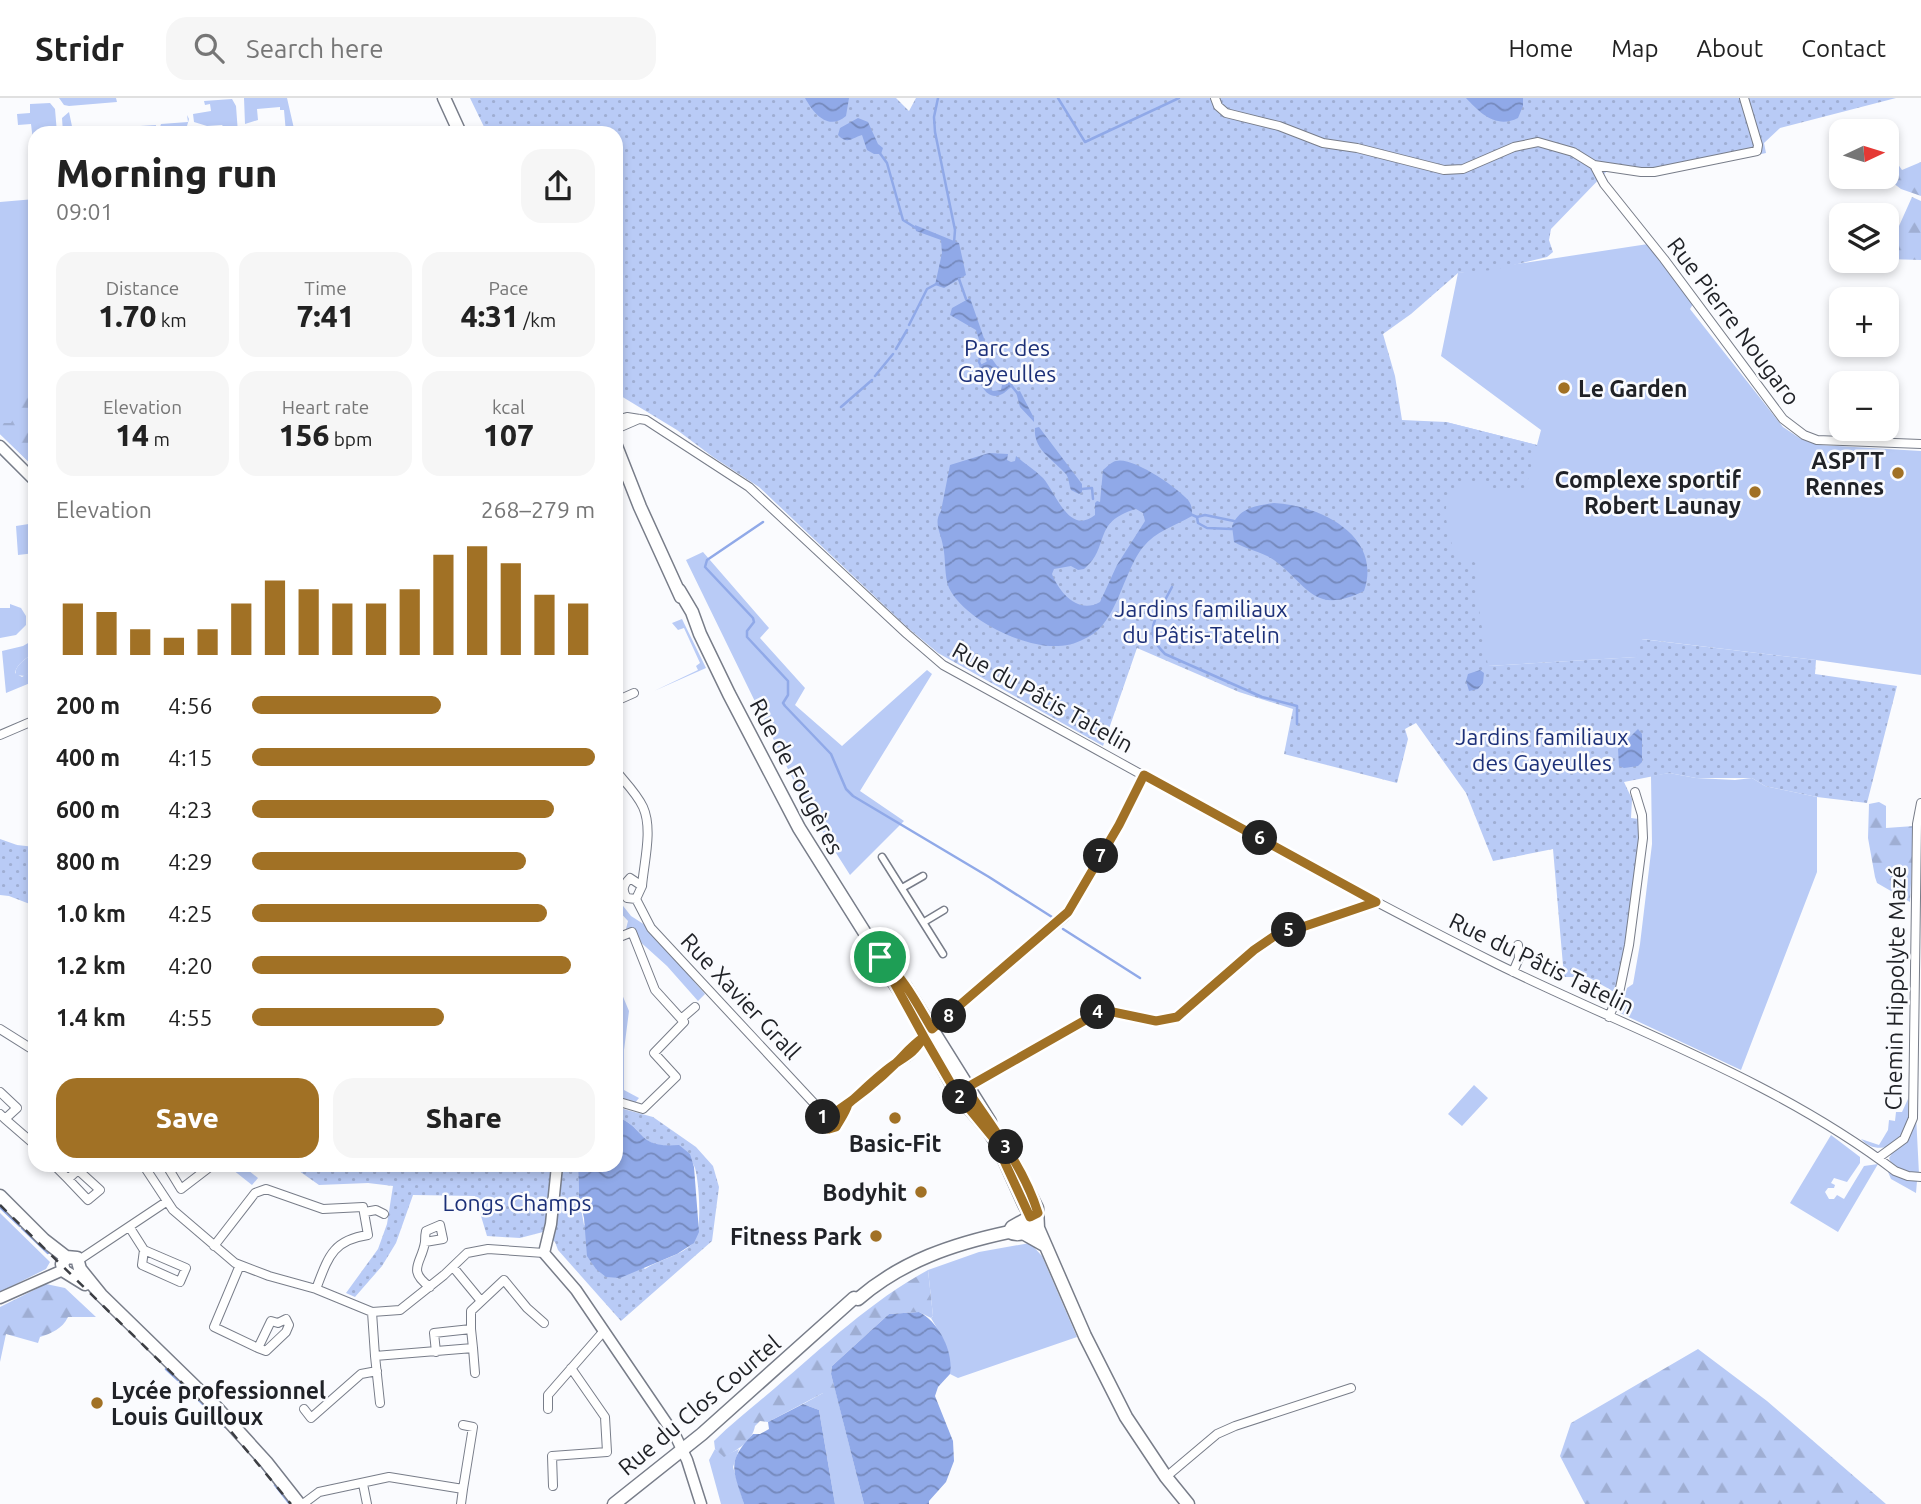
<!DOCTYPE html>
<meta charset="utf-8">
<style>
:root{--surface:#fff;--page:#f6f6f6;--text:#222;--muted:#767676;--line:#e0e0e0;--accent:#a17125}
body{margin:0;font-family:Ubuntu,sans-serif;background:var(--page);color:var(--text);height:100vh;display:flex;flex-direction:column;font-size:26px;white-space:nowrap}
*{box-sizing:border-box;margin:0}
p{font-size:23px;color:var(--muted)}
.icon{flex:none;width:38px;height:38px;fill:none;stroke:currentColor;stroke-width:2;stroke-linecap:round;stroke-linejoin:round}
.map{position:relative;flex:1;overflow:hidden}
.drawer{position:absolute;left:28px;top:28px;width:595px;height:1046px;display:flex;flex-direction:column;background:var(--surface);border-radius:21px;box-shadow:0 4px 10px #0003}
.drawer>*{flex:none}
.needle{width:46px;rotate:86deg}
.buttons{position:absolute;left:1829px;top:21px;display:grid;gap:14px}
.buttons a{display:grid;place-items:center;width:70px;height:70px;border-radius:14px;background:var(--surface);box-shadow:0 4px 10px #0003;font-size:35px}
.pin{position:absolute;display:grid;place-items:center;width:60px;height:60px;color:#fff;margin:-30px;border:4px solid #fff;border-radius:50%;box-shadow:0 2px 7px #0007}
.km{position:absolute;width:35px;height:35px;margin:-18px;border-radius:50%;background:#222;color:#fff;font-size:19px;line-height:35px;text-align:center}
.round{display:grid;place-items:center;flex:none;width:74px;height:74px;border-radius:21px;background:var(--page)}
.overview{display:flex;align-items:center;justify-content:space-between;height:119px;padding:0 28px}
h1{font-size:38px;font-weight:800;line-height:52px}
.figures{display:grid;grid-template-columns:repeat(3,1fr);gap:10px;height:119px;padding:7px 28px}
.figures div{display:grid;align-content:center;border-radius:18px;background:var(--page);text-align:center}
.figures b{font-size:30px;font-weight:800}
.figures small{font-size:19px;font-weight:400}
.figures p{font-size:19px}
.chart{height:196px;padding:14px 28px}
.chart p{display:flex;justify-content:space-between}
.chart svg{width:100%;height:126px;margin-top:7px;stroke:var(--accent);stroke-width:6}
.primary-button{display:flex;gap:14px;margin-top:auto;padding:14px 28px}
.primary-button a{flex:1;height:80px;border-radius:21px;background:var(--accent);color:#fff;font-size:28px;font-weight:800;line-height:80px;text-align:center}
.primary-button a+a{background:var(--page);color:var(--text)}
ul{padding:0 28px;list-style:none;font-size:23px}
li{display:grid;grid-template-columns:112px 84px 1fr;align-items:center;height:52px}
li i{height:18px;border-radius:9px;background:var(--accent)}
header{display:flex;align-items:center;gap:42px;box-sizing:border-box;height:98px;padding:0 35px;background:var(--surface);border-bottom:2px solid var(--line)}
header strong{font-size:33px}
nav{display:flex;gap:38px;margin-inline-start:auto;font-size:24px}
.search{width:490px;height:63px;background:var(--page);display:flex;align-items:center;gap:18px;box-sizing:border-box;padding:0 24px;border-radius:21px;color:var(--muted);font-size:26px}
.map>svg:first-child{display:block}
.grass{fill:#b9cbf6}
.forest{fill:url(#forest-firs)}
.park{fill:url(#park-dots)}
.water{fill:url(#water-waves);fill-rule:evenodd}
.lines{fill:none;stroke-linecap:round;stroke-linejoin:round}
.stream{stroke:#90a9e8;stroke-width:2.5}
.pedestrian-casing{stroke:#787d89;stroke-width:9}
.minor-casing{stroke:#787d89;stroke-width:10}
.tertiary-casing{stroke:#787d89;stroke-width:13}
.secondary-casing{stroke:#787d89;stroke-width:15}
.primary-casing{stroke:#787d89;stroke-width:15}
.pedestrian{stroke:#fff;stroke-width:6}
.minor{stroke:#fff;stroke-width:8}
.tertiary{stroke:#fff;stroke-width:10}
.secondary{stroke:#fff;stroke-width:12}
.primary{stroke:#fff;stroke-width:12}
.rail{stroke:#3d3f44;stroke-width:2.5;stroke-dasharray:9 9;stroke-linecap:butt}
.route-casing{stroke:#fff;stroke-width:14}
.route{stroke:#a17125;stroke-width:9}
.poi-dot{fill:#a17125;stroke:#fafbfe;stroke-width:2.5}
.labels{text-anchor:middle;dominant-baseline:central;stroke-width:5;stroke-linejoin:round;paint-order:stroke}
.street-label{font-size:23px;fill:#202227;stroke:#fafbfe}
.park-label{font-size:23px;fill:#1c3078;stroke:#fafbfe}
.poi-label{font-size:23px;font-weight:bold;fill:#202227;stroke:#fafbfe;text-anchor:end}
</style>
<header>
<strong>Stridr</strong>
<div class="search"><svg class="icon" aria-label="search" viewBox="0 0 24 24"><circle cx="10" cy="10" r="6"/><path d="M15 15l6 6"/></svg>Search here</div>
<nav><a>Home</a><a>Map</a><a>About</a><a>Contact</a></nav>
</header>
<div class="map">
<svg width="1921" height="1406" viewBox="0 0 1921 1406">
<defs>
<pattern id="forest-firs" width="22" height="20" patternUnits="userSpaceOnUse" patternTransform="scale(1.75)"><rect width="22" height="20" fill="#b9cbf6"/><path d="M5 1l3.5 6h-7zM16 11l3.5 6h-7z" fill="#9faed3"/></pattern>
<pattern id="park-dots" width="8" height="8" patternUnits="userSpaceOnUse" patternTransform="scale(1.75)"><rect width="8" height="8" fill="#b9cbf6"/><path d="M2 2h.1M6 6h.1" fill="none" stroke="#9faed3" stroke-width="1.8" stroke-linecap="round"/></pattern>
<pattern id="water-waves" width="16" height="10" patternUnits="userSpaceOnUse" patternTransform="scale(1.75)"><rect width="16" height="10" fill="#90a9e8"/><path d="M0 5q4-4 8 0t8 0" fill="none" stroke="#7589bc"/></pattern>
</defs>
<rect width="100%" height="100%" fill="#fafbfe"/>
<path class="grass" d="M59,0H116L117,4L69,8L64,7Z
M244,0H287L295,35H286L284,12H280V9L257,11L258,22L245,26Z
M232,1L236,8L238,35H228L222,27L207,28L194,24L193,16L211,13L210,6L205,7L204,3Z
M50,5L55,11L57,35H35V59L31,26L18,27L17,16L30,15V6Z
M69,14L73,33L81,32L82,35H63L62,20Z
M187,17L189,21L185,35H158L161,26L188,24Z
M156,27L155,35H127L124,29Z
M35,101V370L0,336V104Z
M1648,146L1693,206L1690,211L1783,329L1801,341L1820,347L1921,353V577L1816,562L1642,541L1637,559L1488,568L1414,550L1446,324L1537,347L1541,332L1441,258L1458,175Z
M35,425V455L18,457L16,428Z
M703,454L769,530L760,540L805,590L795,607L842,648L927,572L932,576L860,693L904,723L850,777L805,706L686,462Z
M10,506L21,510L26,518V527L16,537L0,540V510H10Z
M682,521L706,570L654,593L698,572L696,568L700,565L684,530L678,532L672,525Z
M35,541V554C28,559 16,566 15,575L22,579L35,571V583L6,595L2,553L23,548Z
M1669,675L1696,680L1735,682L1752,680L1765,688L1817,699V774L1741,972L1620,915L1627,890L1633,886L1640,846L1652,746L1651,678Z
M616,799L631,818L645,827L705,896L698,903L667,868L626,831L628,823L616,810Z
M616,882L629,913L624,952V992L639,1000L634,1006L616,1001Z
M1474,987L1488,1000L1462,1028L1448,1016Z
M1908,1001C1908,1010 1910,1021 1907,1030C1900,1050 1875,1057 1861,1041L1879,1047L1888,1032L1889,1022L1895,1023L1896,1014H1902Z
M1916,1017L1919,1076C1907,1074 1893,1073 1889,1060Z
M1831,1037L1860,1059V1065L1847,1084L1834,1080L1831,1085L1835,1087L1834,1090H1828L1825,1094L1829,1101H1834L1837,1097L1844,1101L1864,1068L1878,1066L1838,1134L1790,1105Z
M228,1068H243L258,1080L252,1087Z
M1888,1074L1917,1083L1916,1095L1891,1081Z
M0,1115L50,1164L46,1171L0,1194Z
M1030,1145L1042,1158L1077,1239L958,1280L950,1276L944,1242L931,1220L933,1218L928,1172L979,1154Z
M823,1295H836L864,1406H835L819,1312L803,1306Z
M715,1351L724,1358L739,1351L733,1369L744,1406H721L709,1362Z"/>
<path class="forest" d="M1895,62L1902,72L1921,64V98L1901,91L1889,82L1887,69Z
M1912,99L1921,103V162L1887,161V121L1899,128Z
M35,276V370L0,336V325H11L23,302V278Z
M35,554L34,571L25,578L16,577C13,568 27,560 35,554Z
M1879,704L1886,708V730L1914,728L1910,804L1877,785L1875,779L1868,740L1869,706Z
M928,1172L933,1218L931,1220L919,1214L889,1216L832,1268L831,1276L836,1295H823L768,1324L760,1323L755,1328C752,1344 737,1352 724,1359L715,1351L714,1343C733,1324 754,1308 775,1290C824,1248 871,1203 928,1172Z
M46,1186L65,1190L96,1219H68C62,1231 52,1235 40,1239L38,1245L6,1236L0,1264V1209Z
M1698,1251L1767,1303L1886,1406H1585L1560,1358L1571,1325Z"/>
<path class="park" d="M470,0H896L909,13L916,0H1896L1780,30L1764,45L1766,55L1652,79L1607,73L1551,131L1549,142L1553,154L1547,159L1493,172L1458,175L1411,216L1383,236L1395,278L1402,322L1446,324L1537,347L1525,393C1518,393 1510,394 1503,393C1492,391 1484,384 1472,385C1433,387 1447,435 1456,457L1476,465L1477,498L1488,568L1636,559L1641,541L1816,562L1815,576L1897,588L1867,705L1817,699L1765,688L1752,680H1696L1669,675L1624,684L1632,701L1631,720L1639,721C1642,778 1629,839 1616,895L1588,879H1564L1553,751L1493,763L1466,695L1416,625L1405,631L1408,641L1397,685L1284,656L1293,611L1239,594L1137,550L1103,648L938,555L908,530L759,389L713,359L677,332L616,295V35H487Z
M0,741L17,747L35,749V808L9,798L0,797Z
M616,1009L653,1019L696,1049L713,1068L719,1089L712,1143L621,1223L558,1152L555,1144L543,1134L520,1140L487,1138L475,1098L413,1097L396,1145L382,1168L355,1199L346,1195L378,1151L387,1126L393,1088L368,1085L319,1087L292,1068H578L579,1100L584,1127L645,1171C660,1161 681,1158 693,1145C703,1134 699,1084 695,1070C692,1062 684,1054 679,1048C635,1051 646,1028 616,1019Z"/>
<path class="water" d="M805,0H849L846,18C828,33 814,16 805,0Z
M1466,0H1523V8L1518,20C1496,31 1480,15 1466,0Z
M858,20L868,24L878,46L883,50L881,56H874L867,52L862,37C852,40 847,47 838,37L840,30Z
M915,127L959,145L966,177L944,190L935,187L942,155L941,142L916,133Z
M970,200L986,246L984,249L981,248L976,232L950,217L952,210Z
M992,261L1000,272L1010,280L1013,288C1009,290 1007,293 1004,295C985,307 975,279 980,267ZM990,277L1002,287L1001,292L993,293L984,287L983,280Z
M1020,293L1034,320V324L1020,309L1016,294Z
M1039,329L1082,386V394L1079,396L1071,392C1069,387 1069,380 1066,376C1054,362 1033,352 1035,330Z
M989,355L1008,356L1007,362L1011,364L1015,363L1016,358C1025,366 1035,372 1043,380C1056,395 1069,438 1095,417V405L1097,403L1100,404L1103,372C1107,369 1111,364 1116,363C1132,358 1178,390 1188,402C1192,407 1192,411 1192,418C1175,428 1156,433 1143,449C1123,474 1117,525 1088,539C1079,544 1069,548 1058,548C1024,550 965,522 949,490C944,478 946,461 943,448C941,435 933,425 941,413L950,367ZM1136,411L1143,415L1145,423L1117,467L1100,504C1078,517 1059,494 1052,476L1054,471L1071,468L1078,472L1084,471C1111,449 1091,424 1136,411Z
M1274,405C1320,407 1383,438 1364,493C1313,518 1308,487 1274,462C1263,454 1247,452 1234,444L1232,428C1240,409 1256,408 1274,405Z
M1480,572L1484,575L1483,585L1478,591L1469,593L1466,583L1468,576Z
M1638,631L1642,636V664L1638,668L1624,670L1619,668L1618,651Z
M616,1019C646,1028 635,1051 679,1047L690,1056L694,1069L699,1134L694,1145L677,1156L620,1180L606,1179L596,1171L587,1158L584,1120L579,1100L578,1068H616Z
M919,1214C939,1224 954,1254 950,1276L938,1289L935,1298L953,1343L954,1363L946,1384L929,1403V1406H864L831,1276L832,1268L889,1216Z
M803,1306L819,1312L835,1406H744C733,1371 726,1364 753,1336H760L769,1331L768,1324Z"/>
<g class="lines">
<path class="stream" d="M938,0L934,19L935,34L955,132L954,145
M1058,0L1085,44L1179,0
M879,54L887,65L903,122L919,132
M959,181L966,201
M909,227L927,191L938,185
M985,250L988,264
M896,251L907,232
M981,268L979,264L981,254L985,249L984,246
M875,278L893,256
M1010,286L1019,297
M841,309L872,282
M1082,391L1092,390L1093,401
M1190,416L1197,419L1205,417L1234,423
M1197,419L1198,425L1207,430L1232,431
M763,424L707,462L705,469L753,520L754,524L747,533V539L788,583V597L783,605L785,608L831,656L846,691L853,698L989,779L1052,819
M1156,519L1172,489
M1155,522C1149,536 1155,546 1165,556L1262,599L1297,608V626
M1063,831L1140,880
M0,1109L20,1128
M22,1130L48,1155
M166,1271L178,1282
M180,1284L203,1306
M206,1309L225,1329
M262,1369L274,1384
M275,1387L290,1406"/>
<g class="pedestrian-casing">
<path id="pedestrian" d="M882,759L943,856
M902,790L923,778
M924,824L944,812"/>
</g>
<g class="minor-casing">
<path id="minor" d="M1215,0L1218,8L1226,15L1279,28L1323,45L1357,50L1444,72L1463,71L1514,49L1538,44L1573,54L1594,67L1641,74H1654L1757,53L1758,47L1744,0
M1594,67L1604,86L1664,161L1783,321L1804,337L1817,342L1921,346
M616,322L627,319L646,322L749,389L907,536L943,567C1127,668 1310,772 1497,866C1631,932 1776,982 1895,1073L1908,1078L1921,1079
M616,331L639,321
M616,603L634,595
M0,637L35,622
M616,673C625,684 637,696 643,709C653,731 644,764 642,788
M630,780L642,788L636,801L627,800C621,792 624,786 630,780Z
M636,801L651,830L824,1016
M1513,874L1519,860L1518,847
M1609,919L1619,895L1629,847L1643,740L1642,717L1635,694
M681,921L695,909
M0,931L35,953
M898,963C909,962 916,952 921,943
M966,990L1103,912L1156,924L1177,919L1254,852L1275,838L1376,804
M0,994L17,1010L5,1021L0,1016
M616,1003L643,1011L676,979L654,955L684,924L655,892L632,834L622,838
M822 1022a8 8 0 1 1 16 0a8 8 0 1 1-16 0Z
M834,1015C863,996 887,972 911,948L1065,819L1119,727L1144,677
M5,1021L35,1047
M1878,1060L1904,1041L1913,1020L1917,726L1921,705
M55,1068L68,1081
M144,1068L173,1112L235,1165L269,1178L316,1191L372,1214L400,1212L444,1177L467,1155L488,1151L544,1155
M167,1068L181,1091L211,1068
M78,1072L100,1092L88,1102L68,1081Z
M365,1114L376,1112L384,1116
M130,1130L144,1152L142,1167L180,1184L186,1170L144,1152
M425,1144L443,1141L440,1127L426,1133C425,1137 425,1140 425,1144C422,1165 406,1172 430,1189
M214,1148L255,1095L266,1091L323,1111L363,1109L368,1137C332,1142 328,1160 316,1191
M79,1162L166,1104
M240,1167L214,1229L258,1250L271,1223L278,1225L286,1221L289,1227L286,1234L266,1253L258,1250
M453,1169L481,1203
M372,1214L375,1258
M471,1231V1213L504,1182L527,1210L544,1225
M473,1250L475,1275
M380,1305L375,1258L473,1250L471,1231L434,1235L436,1254
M304,1311L311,1320L361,1276L377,1273
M548,1311V1297L603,1234
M1166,1379L1217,1336L1235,1328L1351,1290
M363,1386L367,1406
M553,1388L552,1358L607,1354L605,1319L571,1270
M303,1406L319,1394L389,1379L463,1391L473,1329L463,1327
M461,1406L463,1391"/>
</g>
<g class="tertiary-casing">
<path id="tertiary" d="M0,348L35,383
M557,1068L551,1126L544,1155L576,1192L676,1339L687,1362L701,1406
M0,1200L63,1172"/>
</g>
<g class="secondary-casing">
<path id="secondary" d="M0,1098L44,1142L66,1159
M1009,1134L1012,1129L1030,1119
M66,1159L77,1160L80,1171L101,1197L216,1309L266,1364L299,1406
M66,1159L62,1166L64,1173L85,1186
M614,1406L702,1336L854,1200L858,1201C902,1163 953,1146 1009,1134C1019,1139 1028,1134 1035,1126"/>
</g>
<g class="primary-casing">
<path id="primary" d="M444,0L460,35
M616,348L640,409L681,499
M679,492L692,514L700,536L729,596L799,730L880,859L885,871L907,904L957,996L988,1032L997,1046L1025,1108L1038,1130L1085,1238L1126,1319L1166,1379L1188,1406
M905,888L990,1024
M1011,1058L1037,1110L1038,1130
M1023,1135L1046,1148"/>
</g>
<use href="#pedestrian" class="pedestrian"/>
<use href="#minor" class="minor"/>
<use href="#tertiary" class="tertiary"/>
<use href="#secondary" class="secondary"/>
<use href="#primary" class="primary"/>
<path class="rail" d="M0,1107L229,1331L291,1406"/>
</g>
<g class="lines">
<g class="route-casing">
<path id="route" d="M880,859L924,939C912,947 905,956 896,965C877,984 855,1001 834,1015C826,1013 820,1018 822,1026L829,1031L836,1029C840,1022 846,1014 848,1006C863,993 879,976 896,965C910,956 914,954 924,939L957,996L994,1041L1030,1119L1038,1115C1024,1069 992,1029 966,990L1103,912L1156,923L1177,919L1254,852L1273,839L1376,804L1144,677L1119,727L1068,814L932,931C917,906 903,878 880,859"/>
</g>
<use href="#route" class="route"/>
</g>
<g class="poi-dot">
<circle cx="1564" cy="290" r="7"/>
<circle cx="1898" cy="375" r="7"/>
<circle cx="1755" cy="394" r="7"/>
<circle cx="895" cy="1020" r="7"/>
<circle cx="921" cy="1094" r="7"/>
<circle cx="876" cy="1138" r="7"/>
<circle cx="97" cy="1305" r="7"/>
</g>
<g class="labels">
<g class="street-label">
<text transform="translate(1734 223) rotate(53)">Rue Pierre Nougaro</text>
<text transform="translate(1043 599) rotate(29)">Rue du Pâtis Tatelin</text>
<text transform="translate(797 678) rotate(62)">Rue de Fougères</text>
<text transform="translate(1542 865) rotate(26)">Rue du Pâtis Tatelin</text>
<text transform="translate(1895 890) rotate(-89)">Chemin Hippolyte Mazé</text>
<text transform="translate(741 898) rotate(47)">Rue Xavier Grall</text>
<text transform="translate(699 1307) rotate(-40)">Rue du Clos Courtel</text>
</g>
<g class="park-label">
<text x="1007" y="249">Parc des<tspan x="1007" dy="26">Gayeulles</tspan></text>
<text x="1201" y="510">Jardins familiaux<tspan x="1201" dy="26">du Pâtis-Tatelin</tspan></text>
<text x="1542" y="638">Jardins familiaux<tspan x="1542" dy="26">des Gayeulles</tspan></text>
<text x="517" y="1104">Longs Champs</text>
</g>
<g class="poi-label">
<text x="1578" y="290" text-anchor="start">Le Garden</text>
<text x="1884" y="362">ASPTT<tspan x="1884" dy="26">Rennes</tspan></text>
<text x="1741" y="381">Complexe sportif<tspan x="1741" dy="26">Robert Launay</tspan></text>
<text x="895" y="1045" text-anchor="middle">Basic-Fit</text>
<text x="907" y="1094">Bodyhit</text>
<text x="862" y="1138">Fitness Park</text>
<text x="111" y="1292" text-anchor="start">Lycée professionnel<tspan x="111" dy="26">Louis Guilloux</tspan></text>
</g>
</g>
</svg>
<div class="buttons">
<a><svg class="needle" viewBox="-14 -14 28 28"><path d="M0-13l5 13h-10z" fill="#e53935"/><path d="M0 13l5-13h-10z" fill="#767676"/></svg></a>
<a><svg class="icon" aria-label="layers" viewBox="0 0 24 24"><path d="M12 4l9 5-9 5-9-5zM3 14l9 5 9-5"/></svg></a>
<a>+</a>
<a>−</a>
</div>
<div class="pin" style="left:880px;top:859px;background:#1e9e55"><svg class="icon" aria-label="arrive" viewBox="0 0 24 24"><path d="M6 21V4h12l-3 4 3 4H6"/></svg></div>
<b class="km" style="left:823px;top:1019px">1</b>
<b class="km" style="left:960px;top:999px">2</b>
<b class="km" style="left:1006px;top:1049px">3</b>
<b class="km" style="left:1098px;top:914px">4</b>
<b class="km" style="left:1289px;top:832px">5</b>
<b class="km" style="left:1260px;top:740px">6</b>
<b class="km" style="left:1101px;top:758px">7</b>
<b class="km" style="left:949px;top:918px">8</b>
<section class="drawer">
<div class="overview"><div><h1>Morning run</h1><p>09:01</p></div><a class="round"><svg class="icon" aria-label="share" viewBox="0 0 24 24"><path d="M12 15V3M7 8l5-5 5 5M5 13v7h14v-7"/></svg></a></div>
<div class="figures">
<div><p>Distance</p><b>1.70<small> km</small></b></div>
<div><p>Time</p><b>7:41</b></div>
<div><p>Pace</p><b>4:31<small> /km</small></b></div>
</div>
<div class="figures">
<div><p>Elevation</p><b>14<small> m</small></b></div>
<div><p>Heart rate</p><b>156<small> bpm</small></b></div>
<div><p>kcal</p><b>107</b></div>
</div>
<div class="chart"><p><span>Elevation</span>268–279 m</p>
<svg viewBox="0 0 160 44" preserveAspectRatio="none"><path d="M5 44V26M15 44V29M25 44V35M35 44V38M45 44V35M55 44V26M65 44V18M75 44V21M85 44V26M95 44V26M105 44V21M115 44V9M125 44V6M135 44V12M145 44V23M155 44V26"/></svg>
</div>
<ul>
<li><b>200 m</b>4:56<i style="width:55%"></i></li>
<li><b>400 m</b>4:15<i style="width:100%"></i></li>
<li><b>600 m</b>4:23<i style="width:88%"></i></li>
<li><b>800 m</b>4:29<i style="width:80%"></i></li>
<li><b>1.0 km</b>4:25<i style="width:86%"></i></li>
<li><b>1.2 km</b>4:20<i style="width:93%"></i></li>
<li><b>1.4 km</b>4:55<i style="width:56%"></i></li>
</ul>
<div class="primary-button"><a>Save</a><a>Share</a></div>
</section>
</div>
